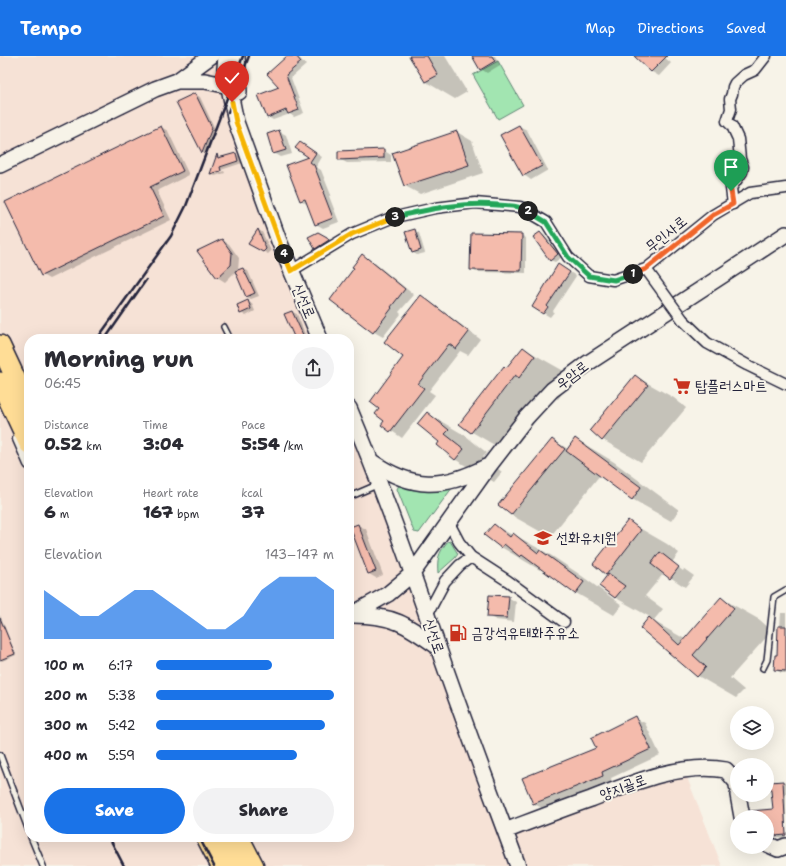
<!DOCTYPE html>
<meta charset="utf-8">
<style>
:root{--surface:#fff;--page:#f2f2f3;--text:#2b2b33;--muted:#7c7c81;--accent:#1a73e8}
body{margin:0;font-family:"Shantell Sans","Poor Story",sans-serif;background:var(--page);color:var(--text);height:100vh;display:flex;flex-direction:column;font-size:15px;white-space:nowrap}
*{box-sizing:border-box;margin:0}
p{font-size:13px;color:var(--muted)}
.icon{flex:none;width:22px;height:22px;fill:none;stroke:currentColor;stroke-width:2;stroke-linecap:round;stroke-linejoin:round}
.map{position:relative;flex:1;overflow:hidden}
.side{position:absolute;left:24px;top:278px;width:330px;height:508px;display:flex;flex-direction:column;background:var(--surface);border-radius:16px;box-shadow:0 4px 16px #0002}
.side>*{flex:none}
.buttons{position:absolute;left:730px;top:650px;display:grid;gap:8px}
.buttons a{display:grid;place-items:center;width:44px;height:44px;border-radius:50%;background:var(--surface);box-shadow:0 4px 16px #0002;font-size:20px}
.pin{position:absolute;display:grid;place-items:center;width:34px;height:34px;color:#fff;margin:-41px -17px;border-radius:50% 50% 50% 0;rotate:-45deg;box-shadow:0 0 4px #0007}
.pin .icon{rotate:45deg}
.km{position:absolute;width:20px;height:20px;margin:-10px;border-radius:50%;background:#222;color:#fff;font-size:11px;line-height:20px;text-align:center}
.round{display:grid;place-items:center;flex:none;width:42px;height:42px;border-radius:21px;background:var(--page)}
.overview{display:flex;align-items:center;justify-content:space-between;height:68px;padding:0 20px}
h1{font-size:22px;font-weight:800;line-height:30px}
.metrics{display:grid;grid-template-columns:repeat(3,1fr);gap:6px;height:68px;padding:4px 20px}
.metrics div{display:grid;align-content:center}
.metrics b{font-size:17px;font-weight:800}
.metrics small{font-size:11px;font-weight:400}
.metrics p{font-size:11px}
.chart{height:112px;padding:8px 20px}
.chart p{display:flex;justify-content:space-between}
.chart svg{width:100%;height:72px;margin-top:4px;fill:var(--accent);opacity:.7}
.cta{display:flex;gap:8px;margin-top:auto;padding:8px 20px}
.cta a{flex:1;height:46px;border-radius:24px;background:var(--accent);color:#fff;font-size:16px;font-weight:800;line-height:46px;text-align:center}
.cta a+a{background:var(--page);color:var(--text)}
ul{padding:0 20px;list-style:none;font-size:13px}
li{display:grid;grid-template-columns:64px 48px 1fr;align-items:center;height:30px}
li i{height:10px;border-radius:5px;background:var(--accent)}
header{display:flex;align-items:center;gap:24px;box-sizing:border-box;height:56px;padding:0 20px;background:var(--accent);color:#fff}
header strong{font-size:19px}
nav{display:flex;gap:22px;margin-inline-start:auto;font-size:14px}
.map>svg:first-child{display:block}
.built{fill:#f6e2d6}
.green{fill:#a2e5b1;stroke:#628476}
.shadow{fill:#0003;fill-rule:evenodd}
.building{fill:#f4bbac;stroke:#22223b}
.lines{fill:none;stroke-linecap:round;stroke-linejoin:round}
.lane-casing{stroke:#22223b;stroke-width:8}
.street-casing{stroke:#22223b;stroke-width:13}
.secondary-casing{stroke:#22223b;stroke-width:18}
.highway-casing{stroke:#22223b;stroke-width:22}
.lane{stroke:#f7f3e8;stroke-width:5}
.street{stroke:#f7f3e8;stroke-width:10}
.secondary{stroke:#f7f3e8;stroke-width:15}
.highway{stroke:#ffdd96;stroke-width:19}
.rail{stroke:#22223b;stroke-width:2.5}
.street-bridge-casing{stroke:#22223b;stroke-width:13;stroke-linecap:butt}
.street-bridge{stroke:#f7f3e8;stroke-width:10}
.split-1-casing{stroke:#fff;stroke-width:8}
.split-2-casing{stroke:#fff;stroke-width:8}
.split-3-casing{stroke:#fff;stroke-width:8}
.split-4-casing{stroke:#fff;stroke-width:8}
.split-5-casing{stroke:#fff;stroke-width:8}
.split-1{stroke:#f0652b;stroke-width:5}
.split-2{stroke:#22a559;stroke-width:5}
.split-3{stroke:#22a559;stroke-width:5}
.split-4{stroke:#f5b400;stroke-width:5}
.split-5{stroke:#f5b400;stroke-width:5}
.labels{text-anchor:middle;dominant-baseline:central;stroke-width:4;stroke-linejoin:round;paint-order:stroke}
.street-label{font-size:15px;fill:#22223b;stroke:#f7f3e8}
.poi-label{font-size:15px;fill:#22223b;stroke:#f7f3e8;text-anchor:start}
</style>
<header>
<strong>Tempo</strong>
<nav><a>Map</a><a>Directions</a><a>Saved</a></nav>
</header>
<div class="map">
<svg width="786" height="810" viewBox="0 0 786 810">
<rect width="100%" height="100%" fill="#f7f3e8"/>
<filter id="ink" filterUnits="userSpaceOnUse"><feTurbulence type="fractalNoise" baseFrequency=".025" numOctaves="2"/><feDisplacementMap in="SourceGraphic" scale="8" xChannelSelector="R" yChannelSelector="G"/><feConvolveMatrix kernelMatrix="1 2 1 2 8 2 1 2 1" color-interpolation-filters="sRGB"/></filter>
<g filter="url(#ink)">
<path class="built" d="M0,0H224L225,12L320,283H29V781H349V352L505,775L684,714L722,810H0Z"/>
<path class="green" d="M498,5L523,49L498,63L473,19Z
M399,429L415,433L450,430L452,432L419,477L414,476L397,433Z
M450,485L458,498L455,502L438,517C437,503 438,498 447,486Z"/>
<path class="shadow" d="M289,0H297L306,9L291,22L304,57L294,61L290,58L273,64L268,61L280,32Z
M410,0H445L467,36L455,43L426,26Z
M473,0H495L500,9L487,17L481,13Z
M635,0H663L671,7L659,20L652,16Z
M195,38L200,41L216,75L207,99L203,97L178,47Z
M519,70L527,74L548,114L531,124L524,119Z
M161,71L168,75L189,119L157,135L171,164L49,223L42,219Z
M279,75L286,79L292,98L281,101L274,97Z
M457,76L472,85L483,117L420,138L405,130L394,97Z
M307,91L322,101L316,111L321,114L331,139L329,140L339,166L323,172L316,168L308,149L301,144L310,101Z
M383,94L391,99V106L347,107L339,103Z
M235,98L239,100L242,107L215,116V118L224,115L225,117L215,120L211,118L217,100L220,101Z
M258,174L262,176L271,195L268,198L250,188Z
M414,174L419,177L425,197L417,199L412,196Z
M318,177L332,185L333,187L320,195L316,192Z
M540,177L544,179L562,201L555,206L550,204Z
M521,179L526,182V217L476,216L471,213Z
M222,184L229,188L239,202L238,215L243,213L248,215L259,240L251,243L247,241L236,215L225,226L217,221Z
M362,199L371,204L414,239L399,256L401,258L383,281L374,276L331,243L355,212Z
M565,213L576,220L553,255L554,256L550,261L533,251Z
M421,240L432,247L480,283L468,299L460,295L429,335L435,339L402,382L383,369L386,365Z
M247,245L252,248L255,255L246,260L241,257Z
M292,256L297,258L307,283H296Z
M523,292L562,314L573,323L558,343L554,341L510,398L472,376L507,313Z
M635,320L674,342L686,352L641,406L603,384Z
M427,357L466,380L487,397L483,401L502,416L494,426L456,404L438,389L441,386Z
M576,383L614,406L679,454L671,465L632,443L600,419L550,481L511,459L553,384L568,393Z
M629,466L667,488L679,497L673,505L694,520L685,531L664,517L645,540L663,553L653,565L685,583L721,542L760,564L772,575L730,622L744,634L736,642L698,620L641,572L650,561L616,542L600,530L609,519L607,518ZM673,505L684,513L683,515L673,507Z
M358,469L366,473L383,519L376,522L369,518L353,476L350,484L349,483V471L351,472Z
M494,469L512,479L513,478L552,500L579,518L622,549L614,559L576,537L545,515L541,512L540,514L501,491Z
M508,541L516,546L514,566L496,564L488,560Z
M781,557H786V617H781L775,613L778,600Z
M0,559L16,599L2,605L0,602Z
M635,662L645,667L660,699L611,722L612,726L544,753L534,748Z
M786,726V783H783L776,779L775,775L767,776V761H756L774,754L772,727Z"/>
<path class="building" d="M287,0H296L301,6L286,19L299,54L288,58L286,54L267,62L258,39L279,31L267,18Z
M409,0H427L438,19L425,26Z
M472,0H492L495,5L480,14Z
M634,0H667L651,16Z
M195,37L212,72L202,97L176,46Z
M519,69L542,110L523,120L500,79Z
M161,70L183,115L150,131L164,160L41,220L5,146Z
M279,74L286,94L273,98L267,78Z
M457,75L469,109L404,130L392,97Z
M300,86L316,97L310,106L314,109L324,135L323,136L333,162L315,169L305,143L300,145L286,109L308,101L295,92Z
M384,93V102L338,104V95Z
M236,97L238,105L220,111L221,115L210,118L217,98L218,102Z
M258,173L266,193L263,196L248,188Z
M415,173L421,194L412,197L405,176Z
M318,176L327,181L329,184L315,193L308,181Z
M540,176L558,198L550,205L533,181Z
M471,177L522,178L521,215L470,214Z
M222,183L232,197L231,209L217,222L197,195Z
M362,198L405,233L391,251L392,252L373,277L330,244L354,212L352,211Z
M558,208L570,216L547,250L548,251L543,258L532,251Z
M243,212L255,237L246,241L235,215Z
M421,239L469,276L456,293L449,288L418,328L424,332L390,376L381,369L384,365L375,358L379,353L370,346L403,301L384,286Z
M248,244L251,253L240,258L237,249Z
M292,255L304,281L299,283H295L284,258Z
M523,291L535,300L519,322L515,319L471,377L459,368L504,310L506,312Z
M635,319L648,329L602,385L590,374Z
M427,356L449,374L445,378L464,393L455,404L437,389L439,386L417,368Z
M575,382L641,431L632,444L566,395Z
M552,383L565,393L511,459L498,449Z
M628,464L641,474L606,519L593,508Z
M358,468L376,515L368,518L350,471Z
M494,468L510,481L513,477L538,497L540,494L584,526L575,538L522,499L520,501L504,488L501,492L484,479Z
M660,496L679,511L670,523L651,508Z
M608,518L625,530L615,542L599,530Z
M489,539L509,540L507,562L487,561Z
M721,541L734,552L693,599L706,611L697,621L640,572L649,561L679,589Z
M0,562L15,598L0,604Z
M778,570H786V615L774,614L775,599H777Z
M635,660L651,693L602,716L603,720L533,748L522,722L596,692L591,682Z
M783,725L786,779L775,780L774,771L767,772V761H751L750,755L773,753L770,726Z"/>
<g class="lines">
<g class="lane-casing">
<path id="lane" d="M224,271L230,283
M349,441L377,429
M763,612L767,604L774,541L786,534
M0,699L29,775
M31,781L43,810"/>
</g>
<g class="street-casing">
<path id="street" d="M733,148L731,132L742,116L743,111L740,103L738,83L732,70L727,65L731,53L730,43L732,38L733,31L735,27L744,19L755,14L766,0
M646,213L662,235
M291,215L352,178L391,162L435,152L475,147L520,151L546,166L568,201L589,220L613,224L646,213L713,159L750,137L786,132
M683,264L707,287L747,309L786,328
M18,383L29,408
M449,467L459,486L471,501L508,525L564,566
M427,559L445,525L460,509L471,501"/>
</g>
<g class="secondary-casing">
<path id="secondary" d="M226,0L225,12L236,66L279,185L320,283
M237,0L239,36
M177,25H205L229,30
M0,109L155,33L177,25L211,0
M349,352C382,430 410,510 438,591C463,664 491,737 518,810
M372,406C413,434 443,433 486,411
M353,559C393,559 406,568 438,591
M349,560L388,538L412,518L489,410L526,362L552,334L588,307L786,178
M738,739L742,761
M505,775C534,764 562,753 591,743C632,727 682,706 726,714L737,727V730
M767,788L778,793L786,790"/>
</g>
<g class="highway-casing">
<path id="highway" d="M0,289L29,351
M0,326L29,388
M206,781L221,810
M222,781L236,810
M239,781L254,810"/>
</g>
<use href="#lane" class="lane"/>
<use href="#street" class="street"/>
<use href="#secondary" class="secondary"/>
<use href="#highway" class="highway"/>
<path class="rail" d="M228,56L249,0
M97,283L171,180L186,150L243,0
M105,283L146,224
M109,781L124,810
M199,781L214,810"/>
<g class="street-bridge-casing">
<path id="street-bridge" d="M662,235L683,264"/>
</g>
<use href="#street-bridge" class="street-bridge"/>
</g>
</g>
<g class="lines" filter="url(#ink)">
<g class="split-1-casing">
<path id="split-1" d="M633,218L646,213L713,159L733,148L731,135"/>
</g>
<g class="split-2-casing">
<path id="split-2" d="M528,155L546,166L568,201L589,220L614,224L633,218"/>
</g>
<g class="split-3-casing">
<path id="split-3" d="M395,161C431,153 460,146 498,149C509,150 518,149 528,155"/>
</g>
<g class="split-4-casing">
<path id="split-4" d="M284,198L291,215L352,178L395,161"/>
</g>
<g class="split-5-casing">
<path id="split-5" d="M232,46L236,66L284,198"/>
</g>
<use href="#split-1" class="split-1"/>
<use href="#split-2" class="split-2"/>
<use href="#split-3" class="split-3"/>
<use href="#split-4" class="split-4"/>
<use href="#split-5" class="split-5"/>
</g>
<defs>
<g id="supermarket-bare" transform="scale(1.38)"><path d="M-6-5.5h2.5l.6 2H6L4.5 2H-2.5L-4.4-4H-6ZM-1.5 3.2a1.3 1.3 0 1 0 .1 0ZM3 3.2a1.3 1.3 0 1 0 .1 0Z" fill="#c8321e" stroke="#f7f3e8" stroke-width="2.5" paint-order="stroke"/></g>
<g id="school-bare" transform="scale(1.38)"><path d="M0-5L7-2L0 1L-7-2ZM-4 1L0 2.5L4 1V4Q0 6-4 4Z" fill="#c8321e" stroke="#f7f3e8" stroke-width="2.5" paint-order="stroke"/></g>
<g id="fuel-bare" transform="scale(1.38)"><path d="M-5.5-6h7V0h2V4h1.3V-2.5L3-4.5l.8-.8L6-3V5H2.5V1h-1V6h-7ZM-4.2-4.7v3.2H.2V-4.7Z" fill="#c8321e" stroke="#f7f3e8" stroke-width="2.5" paint-order="stroke"/></g>
</defs>
<g fill-rule="evenodd">
<use href="#supermarket-bare" x="682" y="330"/>
<use href="#school-bare" x="543" y="482"/>
<use href="#fuel-bare" x="458" y="577"/>
</g>
<g class="labels">
<g class="street-label">
<text transform="translate(666 178) rotate(-39)">무인사로</text>
<text transform="translate(304 245) rotate(67)">신선로</text>
<text transform="translate(572 319) rotate(-37)">우암로</text>
<text transform="translate(434 580) rotate(71)">신선로</text>
<text transform="translate(623 731) rotate(-20)">양지골로</text>
</g>
<g class="poi-label">
<text x="695" y="330">탑플러스마트</text>
<text x="556" y="482">선화유치원</text>
<text x="471" y="577">금강석유태화주유소</text>
</g>
</g>
</svg>
<div class="buttons">
<a><svg class="icon" aria-label="layers" viewBox="0 0 24 24"><path d="M12 4l9 5-9 5-9-5zM3 14l9 5 9-5"/></svg></a>
<a>+</a>
<a>−</a>
</div>
<div class="pin" style="left:731px;top:135px;background:#1e9e55"><svg class="icon" aria-label="arrive" viewBox="0 0 24 24"><path d="M6 21V4h12l-3 4 3 4H6"/></svg></div>
<div class="pin" style="left:232px;top:46px;background:#d93025"><svg class="icon" aria-label="check" viewBox="0 0 24 24"><path d="M5 12l5 5 9-10"/></svg></div>
<b class="km" style="left:633px;top:218px">1</b>
<b class="km" style="left:528px;top:155px">2</b>
<b class="km" style="left:395px;top:161px">3</b>
<b class="km" style="left:284px;top:198px">4</b>
<section class="side">
<div class="overview"><div><h1>Morning run</h1><p>06:45</p></div><a class="round"><svg class="icon" aria-label="share" viewBox="0 0 24 24"><path d="M12 15V3M7 8l5-5 5 5M5 13v7h14v-7"/></svg></a></div>
<div class="metrics">
<div><p>Distance</p><b>0.52<small> km</small></b></div>
<div><p>Time</p><b>3:04</b></div>
<div><p>Pace</p><b>5:54<small> /km</small></b></div>
</div>
<div class="metrics">
<div><p>Elevation</p><b>6<small> m</small></b></div>
<div><p>Heart rate</p><b>167<small> bpm</small></b></div>
<div><p>kcal</p><b>37</b></div>
</div>
<div class="chart"><p><span>Elevation</span>143–147 m</p>
<svg viewBox="0 0 160 44" preserveAspectRatio="none"><path d="M0 44V14L10 22L20 30L30 30L40 22L50 14L60 14L70 22L80 30L90 38L100 38L110 30L120 14L130 6L140 6L150 6L160 14V44z"/></svg>
</div>
<ul>
<li><b>100 m</b>6:17<i style="width:65%"></i></li>
<li><b>200 m</b>5:38<i style="width:100%"></i></li>
<li><b>300 m</b>5:42<i style="width:95%"></i></li>
<li><b>400 m</b>5:59<i style="width:79%"></i></li>
</ul>
<div class="cta"><a>Save</a><a>Share</a></div>
</section>
</div>
